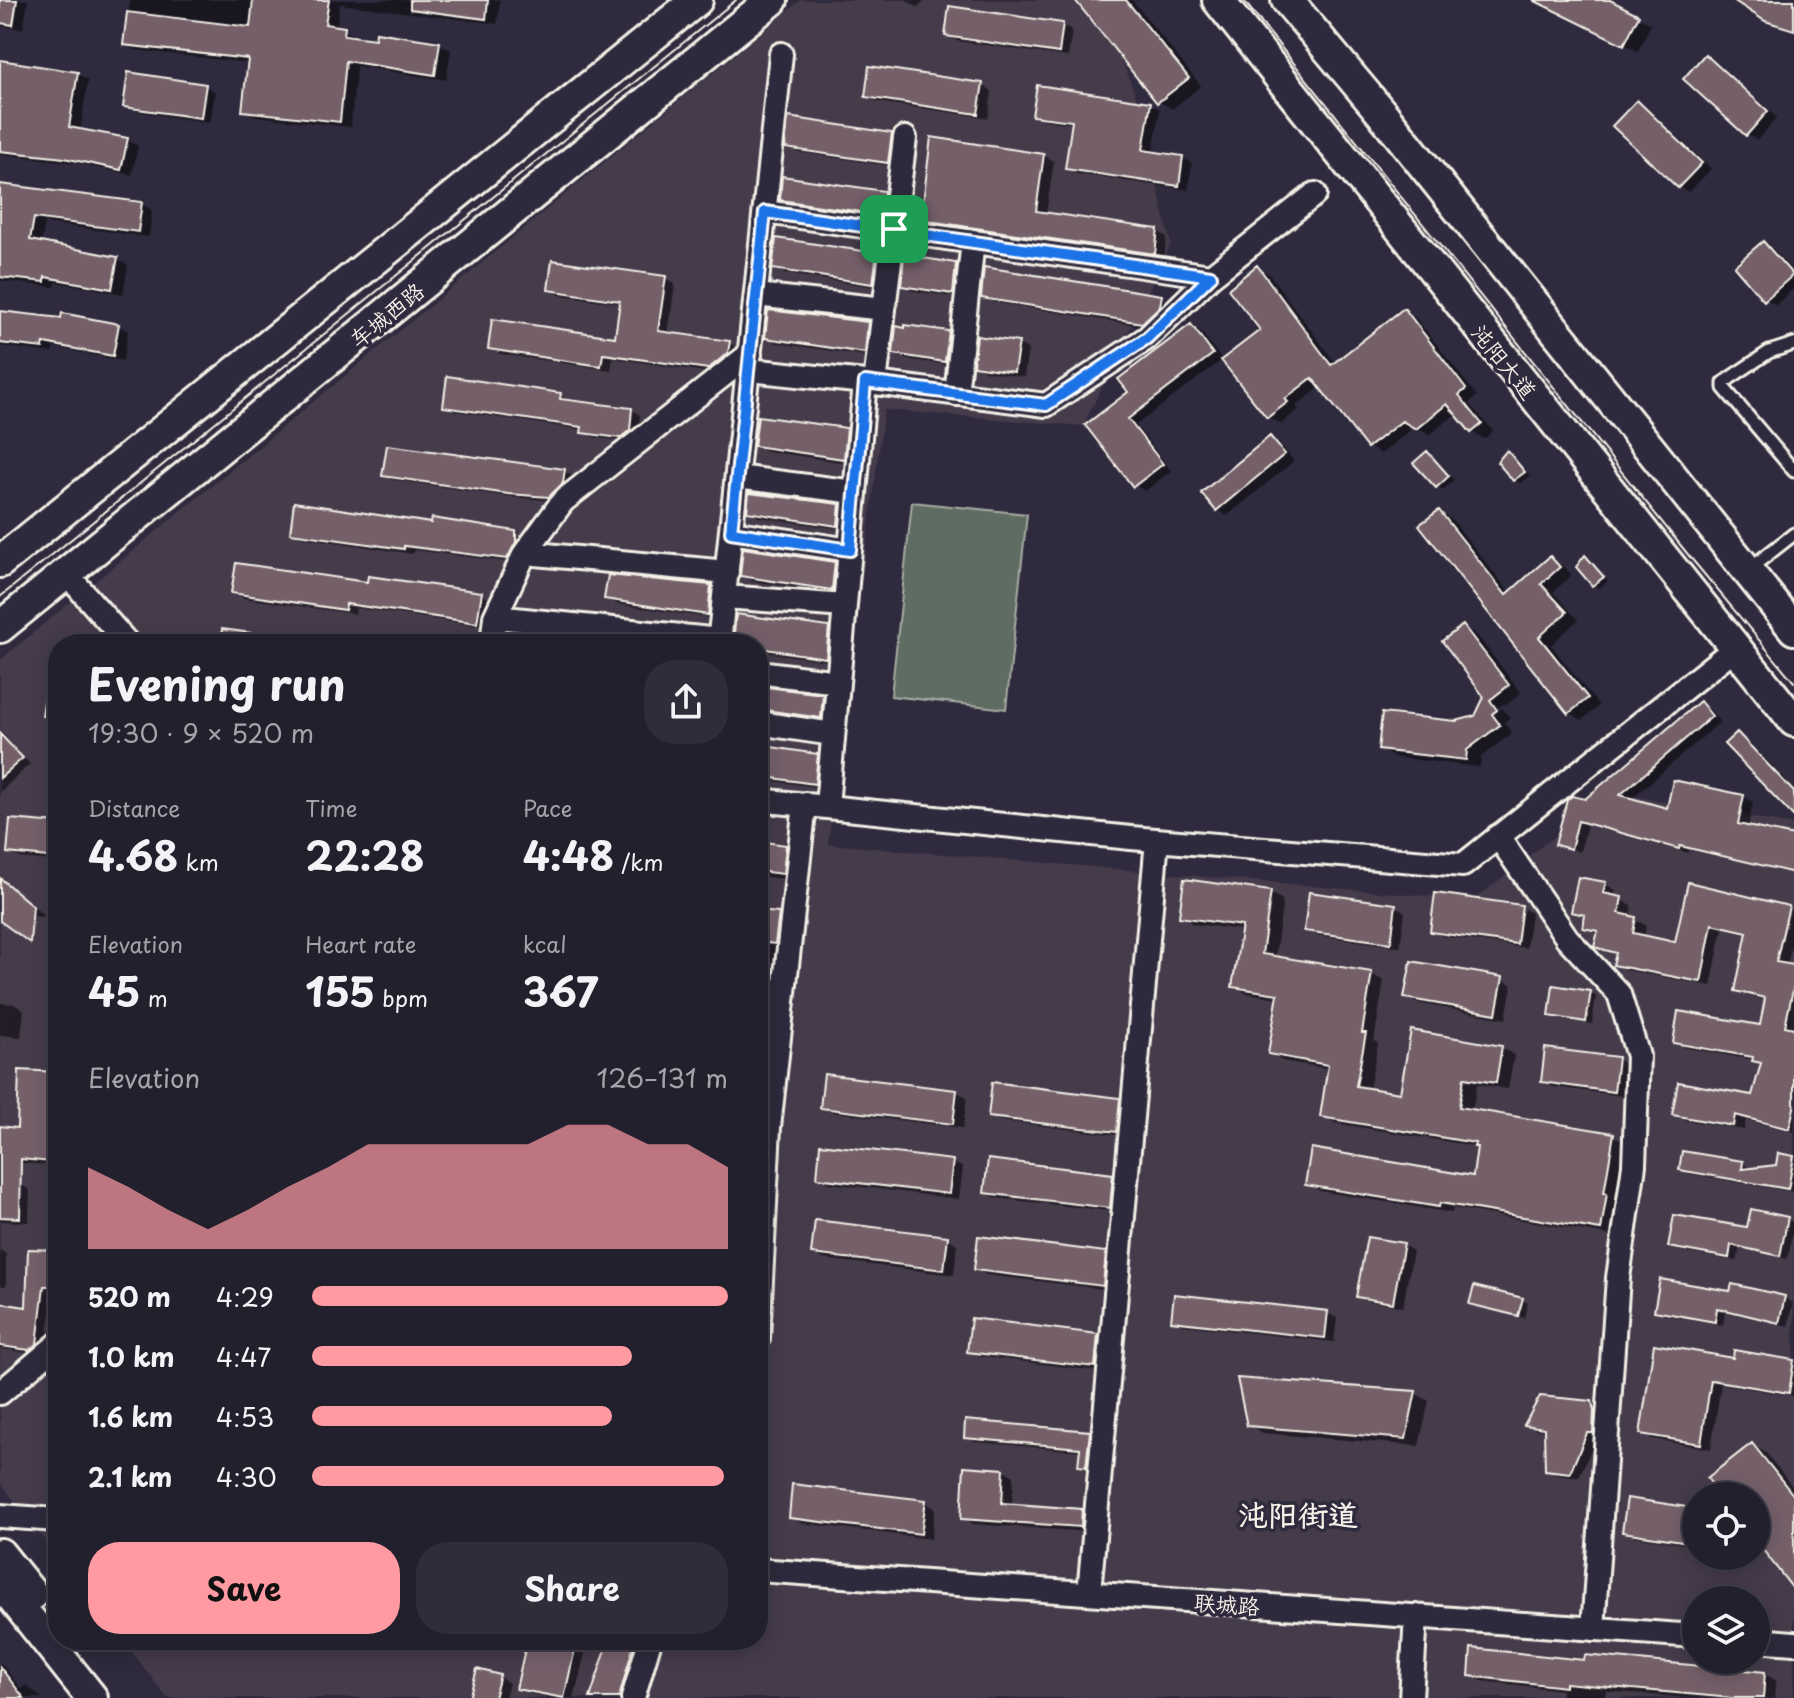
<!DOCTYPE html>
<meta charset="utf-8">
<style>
:root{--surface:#23202e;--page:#2f2d3a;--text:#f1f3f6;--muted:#a3a3aa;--line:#403e4a;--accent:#ff9aa2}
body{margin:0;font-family:"Playpen Sans","LXGW WenKai TC",sans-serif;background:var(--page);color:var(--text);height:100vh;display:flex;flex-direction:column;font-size:30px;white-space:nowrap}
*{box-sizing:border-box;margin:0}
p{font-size:26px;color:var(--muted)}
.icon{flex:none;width:44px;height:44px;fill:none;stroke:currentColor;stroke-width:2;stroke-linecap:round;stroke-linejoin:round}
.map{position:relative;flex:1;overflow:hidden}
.side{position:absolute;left:48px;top:634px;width:720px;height:1016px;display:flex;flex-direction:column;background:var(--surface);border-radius:32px;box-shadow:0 4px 20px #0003,0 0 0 2px var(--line)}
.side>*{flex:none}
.tools{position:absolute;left:1682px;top:1482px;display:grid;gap:16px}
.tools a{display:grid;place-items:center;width:88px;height:88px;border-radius:50%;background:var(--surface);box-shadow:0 4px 20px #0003,0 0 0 2px var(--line);font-size:40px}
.pin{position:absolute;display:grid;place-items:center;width:68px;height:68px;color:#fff;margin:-34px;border-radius:16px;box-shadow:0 4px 12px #0006}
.round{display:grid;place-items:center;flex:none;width:84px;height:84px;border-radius:32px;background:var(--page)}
.summary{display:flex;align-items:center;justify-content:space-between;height:136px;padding:0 40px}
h1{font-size:44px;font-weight:700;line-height:60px}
.figures{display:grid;grid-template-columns:repeat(3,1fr);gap:12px;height:136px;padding:8px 40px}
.figures div{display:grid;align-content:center}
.figures b{font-size:40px;font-weight:700}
.figures small{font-size:22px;font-weight:400}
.figures p{font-size:22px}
.chart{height:224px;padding:16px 40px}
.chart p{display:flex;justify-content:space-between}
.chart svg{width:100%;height:144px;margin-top:8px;fill:var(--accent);opacity:.7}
.button{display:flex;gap:16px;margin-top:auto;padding:16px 40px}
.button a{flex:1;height:92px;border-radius:32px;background:var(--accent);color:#111;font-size:32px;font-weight:700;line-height:92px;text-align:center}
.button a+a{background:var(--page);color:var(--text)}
ul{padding:0 40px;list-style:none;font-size:26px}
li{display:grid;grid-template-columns:128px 96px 1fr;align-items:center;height:60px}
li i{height:20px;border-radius:10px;background:var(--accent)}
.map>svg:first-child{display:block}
.built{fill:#443a4b;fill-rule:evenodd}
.green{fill:#5e6c62;stroke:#a9aea5;stroke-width:2}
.shadow{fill:#0007}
.building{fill:#75616b;stroke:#f4f1e8;stroke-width:2}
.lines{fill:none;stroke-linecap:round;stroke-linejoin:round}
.lane-casing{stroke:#f4f1e8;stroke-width:17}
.street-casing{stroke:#f4f1e8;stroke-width:28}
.secondary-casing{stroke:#f4f1e8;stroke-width:36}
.lane{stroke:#2f2a3d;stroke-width:11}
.street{stroke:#2f2a3d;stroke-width:22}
.secondary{stroke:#2f2a3d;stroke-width:30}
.tram{stroke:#f4f1e8;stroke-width:2}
.route-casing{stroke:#fff;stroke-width:16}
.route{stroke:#1a73e8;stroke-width:10}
.labels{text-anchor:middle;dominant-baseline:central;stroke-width:7;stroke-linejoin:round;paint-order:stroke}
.street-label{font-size:22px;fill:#f4f1e8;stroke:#2f2a3d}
.district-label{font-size:30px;font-weight:bold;fill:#f4f1e8;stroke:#2f2a3d}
</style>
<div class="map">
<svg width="1794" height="1698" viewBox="0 0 1794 1698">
<rect width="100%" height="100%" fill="#2f2a3d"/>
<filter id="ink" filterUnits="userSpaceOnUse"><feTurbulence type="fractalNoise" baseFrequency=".0125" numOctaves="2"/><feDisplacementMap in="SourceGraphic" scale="16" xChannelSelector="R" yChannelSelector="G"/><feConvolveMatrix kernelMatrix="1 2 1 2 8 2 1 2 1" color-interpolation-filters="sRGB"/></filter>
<g filter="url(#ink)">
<path class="built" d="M801,0H1098L1136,96L1171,244L1083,426L884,410L828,844L1474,900L1609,792L1794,825V1698H167L123,1640H758V644H58V1557L0,1482V660ZM1696,1496H1756V1556H1696ZM1696,1600H1756V1660H1696Z"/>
<path class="green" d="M912,502L1027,514L1006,709L891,696Z"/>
<path class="shadow" d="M0,0H28L23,29L0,26Z
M130,0H500L497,24L340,4L336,28L355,35V38L440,44L451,50L446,80L356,66L351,127L255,116L244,110L249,63L136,50L125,44Z
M906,0H927L917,7Z
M1082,0H1132L1201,86L1172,109L1159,101Z
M1537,0H1606L1651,24L1638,51Z
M1062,25L1072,30L1068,57L957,41L947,35Z
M1705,57L1715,63L1777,118L1757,140L1747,135Z
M77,74L88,80L80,131L127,140L138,146L132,175L77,163L0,154V77Z
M982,85L992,91L988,118L877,102L867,96Z
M205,86L215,92L210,123L135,111L125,106Z
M1637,103L1647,108L1711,169L1689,192L1679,187Z
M1150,104L1160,109L1153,153L1182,158L1192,163L1188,190L1077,174L1067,168L1073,124L1045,120L1035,115Z
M892,135L902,140L898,167L797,152L787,147Z
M933,139L1044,156L1054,161L1046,214L1157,231L1167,237L1164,258L933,225L923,219Z
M0,187L141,204L152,210L149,237L45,223L41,244L117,259L128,265L123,294L56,282L55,287L0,281Z
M884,193L894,199L891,219L792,205L782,199Z
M1763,243L1773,249L1794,272V288L1776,305L1766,299Z
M876,255L886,261L883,288L785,274L775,268Z
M906,260L956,265L966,271L963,298L913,291L903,285Z
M1257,267L1269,274L1336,364L1404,311L1416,318L1477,396L1469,403L1493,431L1484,439L1472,432L1457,413L1429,435L1415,426L1381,454L1369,447L1321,387L1296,406L1299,409L1281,424L1268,417Z
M665,278L675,284L668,334L729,343L739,349L719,374L613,358L611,370L500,354L490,348L616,339L622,304L560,295L550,289Z
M983,297H1161L1171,303L1153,328L993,302Z
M0,313L119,326L128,331L123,361L53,347V353L0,346Z
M868,324L878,330L874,357L777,343L767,337Z
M1191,326L1201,332L1222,360L1136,425L1171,471L1145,491L1135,485L1088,425L1131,393Z
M948,333L958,339L955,366L905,359L895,353Z
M1018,344L1028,349L1024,377L985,371L975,365Z
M560,395L569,402L632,410L640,415L638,435L630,442L592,437L584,430L454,411L445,406Z
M846,430L856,436L854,464L766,451L756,445Z
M1270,438L1280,444L1294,461L1227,516L1217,510Z
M1507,452L1530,476L1521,483L1515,480Z
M1427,454L1454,480L1443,490L1437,486Z
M564,471L573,476L571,488L558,501L519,498L393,480L384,474Z
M839,506L849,512L848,530L759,517L749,511Z
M1439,512L1452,520L1511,594L1551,559L1563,566L1572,575L1553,592L1578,620L1551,645L1599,706L1582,720L1569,712Z
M433,525L515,533L525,539L517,563L414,550L413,554L302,537L292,532Z
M1586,558L1608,581L1599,588L1593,585Z
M834,564L844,570L842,594L752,581L742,575Z
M368,584L481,594L491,600L487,627L356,608L355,614L243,598L234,592Z
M711,587L720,592L718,619L616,604L607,598Z
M1463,627L1477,635L1521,693L1506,705L1505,703L1495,709V714L1502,708L1510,718L1504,722L1512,733L1481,757L1480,767L1393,757L1380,749L1477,718L1487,696Z
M828,629L838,635L836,662L758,651V644H737Z
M224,631L314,644H222Z
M758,688L822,696L832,702L830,722L758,714Z
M1700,704L1709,709L1720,722L1630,800L1669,810L1675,782L1744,797L1753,802L1748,828L1794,838V874L1689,850L1688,853L1587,825L1580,852L1558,844L1585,801Z
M0,731L30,764L0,792Z
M1738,734L1747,740L1794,789V814Z
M758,747L817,756L827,761L824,788L758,779Z
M56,757H58V791L52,787Z
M58,825V917L50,913L54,861L20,858L9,852Z
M758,843L786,847L798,854L795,880L758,876Z
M0,877L8,886L46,917L0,914Z
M1605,884L1616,890L1614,897L1632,905L1630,918L1646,925L1644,938L1676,944L1690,885L1788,907L1771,971L1775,972L1790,909L1794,911V934L1787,966L1794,967V1132L1746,1120L1744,1130L1685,1120L1675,1114L1754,1098L1762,1065L1754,1060L1686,1048L1675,1042L1761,1027L1767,1000L1748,996L1737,990L1748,934L1723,928L1711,986L1626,970L1615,964L1617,955L1597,946L1599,934L1585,927L1587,918L1573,911Z
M1270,893L1283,900L1275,958L1371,974L1384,981L1374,1041L1378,1043L1369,1090L1401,1095L1502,1048L1514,1055L1508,1089L1477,1084L1472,1111L1613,1135L1626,1142L1616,1201L1619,1202L1614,1236L1453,1208L1452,1213L1320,1191L1307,1184L1474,1178L1479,1147L1335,1123L1322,1116L1330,1069L1282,1061L1270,1053L1279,998L1246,993L1234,986L1243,930L1193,924L1181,916Z
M1395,906L1405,912L1400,947L1316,935L1306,930Z
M1521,907L1531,913L1526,948L1442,936L1432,931Z
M758,913L778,915L790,922L777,1006L758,1004Z
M1502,979L1512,985L1506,1019L1416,1003L1407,997Z
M1590,993L1596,996L1592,1024L1557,1019L1551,1015Z
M0,1003L14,1004L24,1010L21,1037L0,1035Z
M758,1045L770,1052L768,1086L759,1085L758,1100Z
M1617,1059L1627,1065L1623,1096L1553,1087L1543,1081Z
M58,1074V1166L0,1161V1128L19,1130Z
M957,1092L967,1097L963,1128L832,1112L823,1107Z
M1119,1100L1129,1106L1126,1136L1000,1121L990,1116Z
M822,1146L953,1162L963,1168L959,1199L829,1183L819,1177Z
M1793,1158L1794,1192L1690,1174L1681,1169L1742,1163L1751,1168L1778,1166Z
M1112,1176L1122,1182L1119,1212L996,1198L986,1192Z
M0,1183L20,1184L30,1190L29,1222L0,1221Z
M1787,1219L1794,1223L1788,1259L1740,1248L1737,1261L1679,1251L1670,1246Z
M948,1238L957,1244L954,1275L823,1259L813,1253Z
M1403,1245L1413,1251L1403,1307L1368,1301L1358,1295Z
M0,1250L6,1254V1286H0Z
M58,1252V1290H54L46,1349L40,1354L0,1349V1306L28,1309Z
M1105,1254L1115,1259L1112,1290L986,1275L976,1269Z
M1733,1286L1785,1298L1793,1303L1788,1326L1725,1312L1723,1325L1665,1315L1656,1310L1732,1293Z
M1522,1300L1528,1303L1524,1318L1472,1303Z
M1327,1313L1337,1318L1334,1342L1183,1325L1173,1320Z
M1098,1335L1108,1341L1105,1372L979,1356L969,1351Z
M1736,1352L1794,1362V1396L1721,1384L1711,1449L1652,1439L1643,1433L1734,1360Z
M1415,1393L1429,1401L1419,1446L1263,1433L1249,1425Z
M1591,1403L1600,1408L1597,1437L1579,1477L1556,1474L1547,1469L1546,1431L1535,1429L1527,1425Z
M1089,1432L1099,1438L1090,1471L1080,1465L1081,1451L976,1442L966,1437Z
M1753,1445L1766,1453L1794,1489V1584L1756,1538V1496H1724Z
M1004,1470L1014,1476L1012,1506L1082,1511L1092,1517L1090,1532L973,1524L963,1518Z
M1629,1500L1696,1512V1546L1634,1536L1624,1531Z
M925,1502L935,1508L931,1539L801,1523L791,1517Z
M529,1640H578L587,1645L574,1698H548L528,1693L518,1688Z
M611,1640H637L645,1645L630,1698H592Z
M0,1662L21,1689L26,1685L42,1698H0Z
M1586,1662L1764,1674L1776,1680L1774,1698H1686L1606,1691L1605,1698H1560L1561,1690L1482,1681L1471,1675Z
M499,1677L509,1683L505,1698H471Z"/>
<path class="building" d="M0,0H17L13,25L0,23Z
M253,0H329L325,24L345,27L344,35L375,39L376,32L440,42L435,75L346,61L340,122L242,111L248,59L123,45L127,12L250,27Z
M410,0H488L486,19L410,9Z
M1075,0H1126L1189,78L1157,103Z
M1533,0H1610L1639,15L1624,45Z
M1733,0H1794V30L1765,21Z
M949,6L1063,23L1059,53L945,36Z
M1705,54L1768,111L1746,136L1683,79Z
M0,60L78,72L69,127L128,138L121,170L64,158L0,151Z
M869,66L983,83L978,114L865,97Z
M128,72L206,84L201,118L123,107Z
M1037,85L1151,102L1143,150L1183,156L1179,186L1065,169L1072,121L1032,116Z
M1637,100L1702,163L1678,188L1612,126Z
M788,117L892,133L888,163L785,148Z
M931,137L1044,154L1036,211L1158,229L1155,254L921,220Z
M782,176L884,191L882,215L780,200Z
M0,184L142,202L138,232L34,218L30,240L118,257L112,289L45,277V282L0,277Z
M776,238L877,253L873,284L772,269Z
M1763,241L1793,275L1764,301L1734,266Z
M910,256L956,263L953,294L901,286L904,257Z
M552,260L666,276L658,331L730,341L728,353L708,369L603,354L601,366L488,349L492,319L615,337L620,301L548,290Z
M1257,265L1331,365L1404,308L1466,389L1459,395L1482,424L1471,433L1447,404L1416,429L1402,421L1367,448L1312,378L1285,399L1288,402L1267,418L1221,360L1260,330L1228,289Z
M984,267L1162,295L1160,306L1142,323L981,298Z
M768,310L868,322L865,353L765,338Z
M0,311L61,318L62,313L119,324L113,356L44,343L43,348L0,343Z
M1191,324L1213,354L1128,419L1163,464L1133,487L1085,425L1128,392L1118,379Z
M905,325L949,331L945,362L893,354L896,326L905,328Z
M977,336L1019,342L1014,372L973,366Z
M447,376L561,393L560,399L632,408L630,430L620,438L581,433L582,427L443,407Z
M758,416L847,428L844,459L754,446Z
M1270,436L1285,454L1216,511L1201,493Z
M387,445L565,469L563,483L549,497L508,494L382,476Z
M1507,450L1525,472L1513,481L1497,462Z
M1427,451L1449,476L1436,488L1413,463Z
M749,493L840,504L838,526L747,512Z
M294,502L431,523L432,518L516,531V542L507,559L404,546V549L290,533Z
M1439,510L1506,595L1550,556L1560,567L1541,584L1567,612L1539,637L1588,698L1568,714L1419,525Z
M743,548L835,562L832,590L740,576Z
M1585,555L1604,577L1592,586L1576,567Z
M236,563L367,582L368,576L482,592L477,623L346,604L345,610L231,593Z
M608,575L711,585L708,615L604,599Z
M736,614L829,627L826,658L758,648V644H733Z
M1463,625L1509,685L1490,700L1497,710L1492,714L1500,725L1467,750L1466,760L1378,750L1382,713L1456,721L1475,716L1484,697L1442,641Z
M222,629L267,635V644H220Z
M49,669L58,670V719L42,716Z
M758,686L823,694L821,718L758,709Z
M1700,701L1712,716L1620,795L1667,808L1673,780L1744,795L1738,824L1794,836V873L1680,846L1679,849L1578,821L1571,849L1555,845L1567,800L1572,796L1585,799Z
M1737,732L1794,792V817L1724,744Z
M0,734L23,758L0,778Z
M758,745L818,754L815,784L758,776Z
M10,819L58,823V858L7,853Z
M758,841L786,845L783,874L758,871Z
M1578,877L1606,882L1603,893L1622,897L1619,913L1636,917L1633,933L1675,942L1688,882L1789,906L1776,962L1794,965V985L1785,1026L1794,1028V1108L1789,1129L1735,1115L1733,1126L1672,1115L1678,1082L1752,1095L1761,1063L1752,1061L1753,1057L1673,1043L1678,1011L1760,1025L1765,998L1735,991L1747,932L1712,924L1701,982L1613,965L1616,953L1594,947L1598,931L1583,928L1585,915L1571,912Z
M0,878L33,906L30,943L0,921Z
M1184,879L1271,891L1262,954L1372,972L1362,1033H1366L1356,1086L1400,1093L1411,1030L1502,1046L1496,1083L1464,1078L1459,1107L1614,1133L1604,1193H1607L1601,1230L1440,1203L1439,1207L1305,1185L1311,1148L1473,1176L1477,1147H1474L1475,1143L1320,1117L1328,1065L1268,1054L1278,994L1232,987L1242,926L1179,917Z
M1309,892L1396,904L1391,943L1304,931Z
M1435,893L1522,905L1517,944L1430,932Z
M758,911L779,913L775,944L758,942Z
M1411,961L1503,977L1496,1014L1404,998Z
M1553,985L1591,991L1586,1022L1549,1016Z
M1545,1048L1618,1057L1614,1092L1541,1082Z
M19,1070L58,1072V1108L51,1162L21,1159L20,1218L0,1217V1126L17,1128Z
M824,1074L957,1090L953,1124L820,1108Z
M992,1082L1120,1098L1117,1132L988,1117Z
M820,1144L953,1160L949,1194L817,1178Z
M1682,1151L1743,1161L1742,1169L1776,1165L1778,1153L1794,1156L1788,1189L1679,1170Z
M988,1159L1113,1174L1110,1208L984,1193Z
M1751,1209L1788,1217L1780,1256L1731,1245L1729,1258L1668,1247L1674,1215L1747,1227Z
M815,1220L948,1236L944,1270L811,1254Z
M978,1236L1106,1252L1103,1286L974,1270Z
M1367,1237L1404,1243L1393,1303L1356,1297Z
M28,1249L58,1250V1286H44L37,1344L29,1350L0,1346V1303L26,1307Z
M1660,1279L1730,1291L1732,1284L1785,1296L1779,1323L1717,1308L1715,1322L1654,1311Z
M1474,1286L1523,1298L1518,1316L1469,1304Z
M1174,1294L1328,1311L1325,1338L1171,1321Z
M971,1318L1098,1334L1095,1367L967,1352Z
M1654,1344L1733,1358L1734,1350L1794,1360L1789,1393L1711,1380L1701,1444L1640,1434Z
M1237,1378L1416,1391L1406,1439L1247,1426Z
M1540,1396L1592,1401L1594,1411L1593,1433H1587L1570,1473L1545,1470L1544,1428L1524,1425Z
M965,1420L1090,1431L1086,1467L1078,1466L1080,1448L964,1438Z
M1752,1443L1794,1496V1590L1756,1541V1496H1721L1707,1478Z
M964,1466L1004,1469L1002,1503L1082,1509L1081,1527L961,1519Z
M792,1484L926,1500L921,1534L789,1518Z
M1627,1498L1694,1508L1689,1542L1622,1532Z
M527,1640H577L564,1698L516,1689Z
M609,1640H635L619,1698H590Z
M1471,1648L1584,1660L1585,1655L1765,1672L1763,1698H1732L1565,1683V1687L1469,1676Z
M0,1667L24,1698H0Z
M477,1669L500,1675L494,1698H469Z"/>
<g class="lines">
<g class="lane-casing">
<path id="lane" d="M1794,344L1769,352L1730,378L1724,383V388L1794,471
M1748,570L1794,534"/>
</g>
<g class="street-casing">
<path id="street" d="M765,212L1211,276
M756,295L884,309
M749,370L875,383L1046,405L1147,338L1211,276L1315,194
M875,383L905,138
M956,394L973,241
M737,477L855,492
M731,532L850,550
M525,553L727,572
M66,573L128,644
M725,597L845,606
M495,617L720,640
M492,644L495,617L525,553L563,501L750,354
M719,644L781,54
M758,672L838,682
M758,723L833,734
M758,800L1131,838L1463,865L1735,648
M827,806L865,382
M1498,836L1567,938L1619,994L1638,1056L1634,1165L1618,1278L1593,1629
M758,1338L769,1127L805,804
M0,1393L58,1344
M0,1516L58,1520
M758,1570L1696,1636
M1089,1593L1157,840
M1756,1640L1794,1643
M633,1698L650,1640
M1411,1698L1416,1616"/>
</g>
<g class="secondary-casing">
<path id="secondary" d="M1218,0L1794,721
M1287,0L1385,117L1794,629
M0,562L697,0
M0,627L772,0
M0,1554L32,1594
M0,1582L92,1698"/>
</g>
<use href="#lane" class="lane"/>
<use href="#street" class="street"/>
<use href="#secondary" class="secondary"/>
<path class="tram" d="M1243,0L1690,557L1794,682
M0,597L736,0"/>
</g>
</g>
<g class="lines" filter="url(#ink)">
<g class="route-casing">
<path id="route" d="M765,212L1211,276L1147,338L1046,405L865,382L850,550L731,532Z"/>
</g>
<use href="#route" class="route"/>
</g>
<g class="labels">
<g class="street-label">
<text transform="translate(386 314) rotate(-39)">车城西路</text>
<text transform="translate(1505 361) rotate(51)">沌阳大道</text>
<text transform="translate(1227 1603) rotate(4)">联城路</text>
</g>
<g class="district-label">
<text x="1298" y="1513">沌阳街道</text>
</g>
</g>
</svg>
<div class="tools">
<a><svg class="icon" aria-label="locate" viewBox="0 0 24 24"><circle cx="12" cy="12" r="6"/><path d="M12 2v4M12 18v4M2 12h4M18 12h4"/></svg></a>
<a><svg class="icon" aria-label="layers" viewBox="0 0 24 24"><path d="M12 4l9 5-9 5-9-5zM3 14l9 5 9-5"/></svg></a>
</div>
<div class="pin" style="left:894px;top:229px;background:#1e9e55"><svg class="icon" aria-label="arrive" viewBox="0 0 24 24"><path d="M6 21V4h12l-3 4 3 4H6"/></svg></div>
<section class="side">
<div class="summary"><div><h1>Evening run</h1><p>19:30 · 9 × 520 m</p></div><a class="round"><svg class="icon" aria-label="share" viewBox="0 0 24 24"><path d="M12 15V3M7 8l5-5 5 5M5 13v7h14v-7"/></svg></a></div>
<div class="figures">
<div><p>Distance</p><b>4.68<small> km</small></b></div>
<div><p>Time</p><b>22:28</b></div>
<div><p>Pace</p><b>4:48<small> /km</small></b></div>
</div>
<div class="figures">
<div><p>Elevation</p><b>45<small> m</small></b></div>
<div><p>Heart rate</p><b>155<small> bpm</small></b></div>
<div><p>kcal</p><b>367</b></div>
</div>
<div class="chart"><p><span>Elevation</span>126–131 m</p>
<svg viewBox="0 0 160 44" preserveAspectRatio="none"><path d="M0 44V19L10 25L20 32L30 38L40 32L50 25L60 19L70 12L80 12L90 12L100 12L110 12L120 6L130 6L140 12L150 12L160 19V44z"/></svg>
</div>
<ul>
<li><b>520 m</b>4:29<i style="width:100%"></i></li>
<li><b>1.0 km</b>4:47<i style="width:77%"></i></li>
<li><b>1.6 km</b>4:53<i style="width:72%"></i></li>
<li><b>2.1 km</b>4:30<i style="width:99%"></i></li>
</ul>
<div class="button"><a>Save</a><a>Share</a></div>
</section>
</div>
